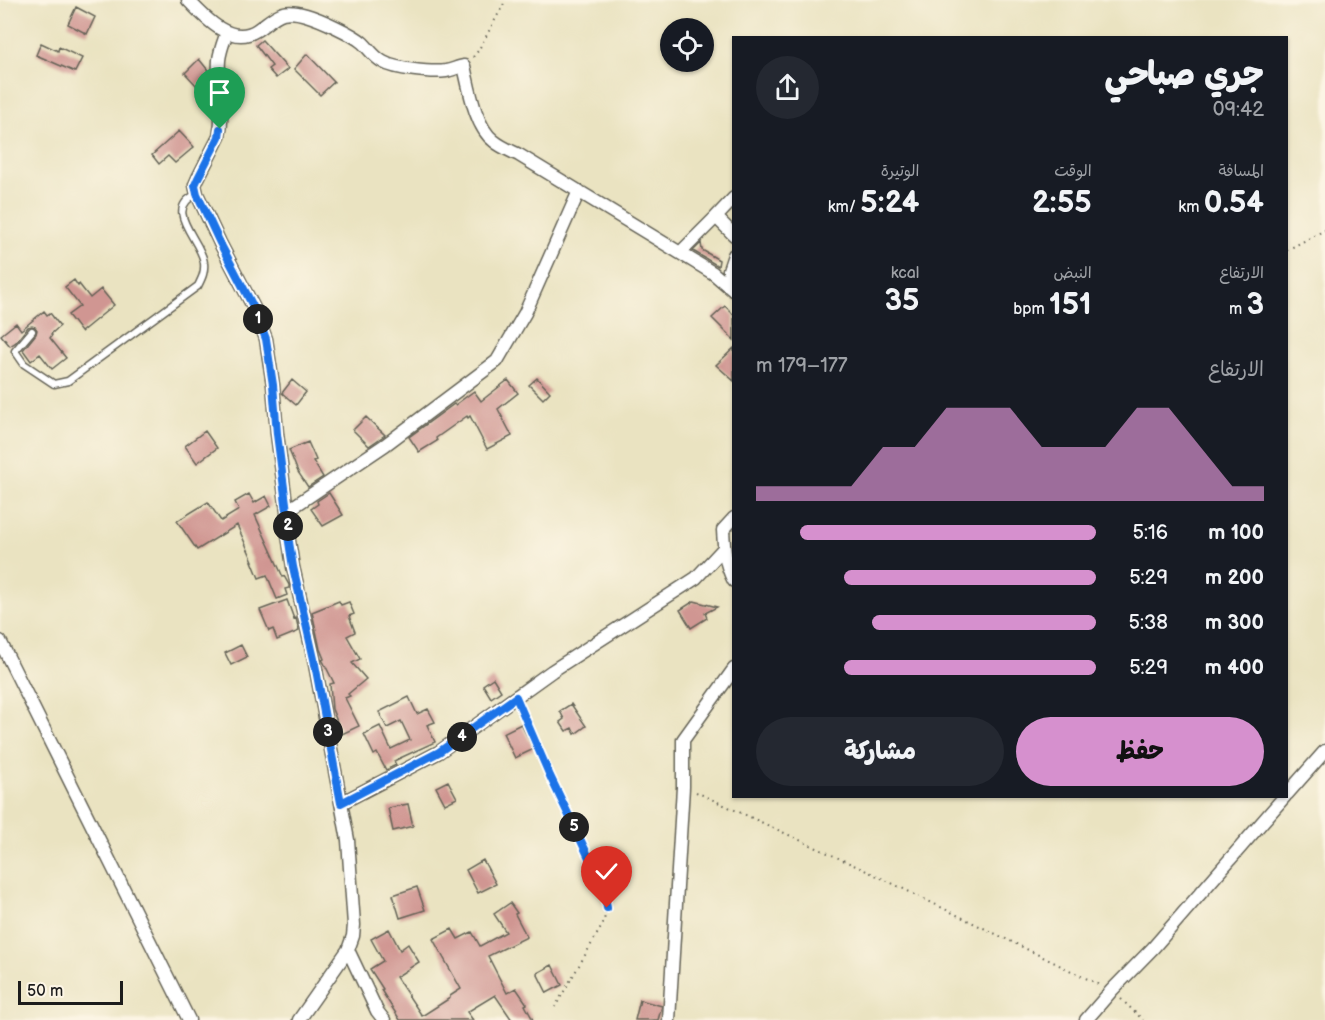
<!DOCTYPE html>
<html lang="ar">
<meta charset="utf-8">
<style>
:root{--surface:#171b24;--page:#242831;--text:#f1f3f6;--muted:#9ea1a6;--accent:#d690ce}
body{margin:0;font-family:"Balsamiq Sans","Playpen Sans Arabic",sans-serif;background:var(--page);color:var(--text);direction:rtl;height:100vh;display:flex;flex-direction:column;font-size:22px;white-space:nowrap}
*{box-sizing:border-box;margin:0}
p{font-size:20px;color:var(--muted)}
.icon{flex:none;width:33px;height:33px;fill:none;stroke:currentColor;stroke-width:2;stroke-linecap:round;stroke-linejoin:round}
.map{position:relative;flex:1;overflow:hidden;direction:ltr}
.drawer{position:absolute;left:732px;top:36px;width:556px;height:762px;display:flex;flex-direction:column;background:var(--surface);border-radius:0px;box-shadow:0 2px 4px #0004;direction:rtl}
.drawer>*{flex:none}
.buttons{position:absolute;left:660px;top:18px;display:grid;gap:12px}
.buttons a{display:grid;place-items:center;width:54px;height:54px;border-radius:50%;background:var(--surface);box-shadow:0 2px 4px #0004;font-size:30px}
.scale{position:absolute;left:18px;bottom:15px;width:105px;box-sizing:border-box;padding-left:6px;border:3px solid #1c1c1c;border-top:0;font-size:16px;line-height:21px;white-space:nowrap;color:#1c1c1c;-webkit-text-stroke:4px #fcf5e5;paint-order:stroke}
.pin{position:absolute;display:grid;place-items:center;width:51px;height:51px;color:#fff;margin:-62px -26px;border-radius:50% 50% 50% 0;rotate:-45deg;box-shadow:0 0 6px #0007}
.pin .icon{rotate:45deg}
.km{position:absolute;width:30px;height:30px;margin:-15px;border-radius:50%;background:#222;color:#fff;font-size:16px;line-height:30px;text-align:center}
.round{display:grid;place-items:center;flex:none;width:63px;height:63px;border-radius:32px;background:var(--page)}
.head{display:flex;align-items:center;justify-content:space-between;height:102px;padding:0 24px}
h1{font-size:33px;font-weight:800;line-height:45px}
.stats{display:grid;grid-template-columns:repeat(3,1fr);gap:9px;height:102px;padding:6px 24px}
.stats div{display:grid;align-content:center}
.stats b{font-size:30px;font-weight:800}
.stats small{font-size:16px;font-weight:400}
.stats p{font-size:16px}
.chart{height:168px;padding:12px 24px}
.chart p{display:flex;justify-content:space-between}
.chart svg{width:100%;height:108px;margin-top:6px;fill:var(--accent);opacity:.7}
.action{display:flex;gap:12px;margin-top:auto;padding:12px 24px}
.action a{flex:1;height:69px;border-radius:36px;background:var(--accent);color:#111;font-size:24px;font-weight:800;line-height:69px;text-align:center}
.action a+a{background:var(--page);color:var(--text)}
ul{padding:0 24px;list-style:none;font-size:20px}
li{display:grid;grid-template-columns:96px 72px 1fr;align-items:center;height:45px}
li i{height:15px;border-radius:8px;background:var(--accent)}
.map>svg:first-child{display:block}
.building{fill:#d09692}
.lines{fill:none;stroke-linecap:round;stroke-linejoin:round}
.service-casing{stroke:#646256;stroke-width:9}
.minor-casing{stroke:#646256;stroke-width:15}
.path{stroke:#646256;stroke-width:2;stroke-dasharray:1.5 4.5;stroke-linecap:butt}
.service{stroke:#fff;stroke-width:6}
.minor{stroke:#fff;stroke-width:12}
.route-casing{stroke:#fff;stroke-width:12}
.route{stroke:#1a73e8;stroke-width:8}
</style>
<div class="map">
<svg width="1325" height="1020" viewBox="0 0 1325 1020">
<rect width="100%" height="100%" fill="#fcf5e5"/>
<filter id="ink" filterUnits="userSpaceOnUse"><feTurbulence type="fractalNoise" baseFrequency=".0167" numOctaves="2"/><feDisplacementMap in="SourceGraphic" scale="12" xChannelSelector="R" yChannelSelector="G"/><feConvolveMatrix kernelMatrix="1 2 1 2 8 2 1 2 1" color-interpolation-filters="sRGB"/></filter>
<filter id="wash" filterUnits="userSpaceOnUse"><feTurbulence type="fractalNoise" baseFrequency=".008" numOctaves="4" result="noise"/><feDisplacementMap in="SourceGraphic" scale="24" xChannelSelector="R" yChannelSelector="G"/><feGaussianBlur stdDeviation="1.35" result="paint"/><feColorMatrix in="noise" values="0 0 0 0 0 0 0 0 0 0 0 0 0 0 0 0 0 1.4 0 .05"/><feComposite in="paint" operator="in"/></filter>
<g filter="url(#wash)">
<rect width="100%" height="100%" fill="#eae3c1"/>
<g id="blocks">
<path class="building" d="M76,7L95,17L87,34L68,24Z
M262,40L288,69L276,78L268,69L272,66L256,45Z
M41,43L58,51L59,47L82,58L75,72L36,55Z
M307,54L334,82L320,95L294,69Z
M199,59L211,74L197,86L185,73Z
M179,131L194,147L175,163L168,156L159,164L152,155Z
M701,243L702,250L719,260L718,266L693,251Z
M74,280L78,286L79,284L90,298L101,289L114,305L81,332L68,315L80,306L65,287Z
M725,306L734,315V340L712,318Z
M44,311L47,315L50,313L60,326L51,334L52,335L50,338L66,358L52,369L40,354L31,361L23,350L36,334L37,330L35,327L32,326L28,327L16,342L10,346L1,335L16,323L21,330Z
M734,348V381L716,365Z
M537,378L550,392L543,399L529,385Z
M292,380L306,392L296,405L282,393Z
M508,380L518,393L498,409L512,436L487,449L470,416L468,418L467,416L436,438L437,441L419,452L409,437L454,404L455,405L474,391L481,401Z
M366,417L385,435L369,446L353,430Z
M205,431L217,448L197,463L185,446Z
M308,442L316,460L313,461L323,477L308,487L298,472L289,450Z
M329,493L343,515L323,526L311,509L318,504L317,501Z
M249,494L254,503L266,496L271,506L255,515L283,577L284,576L289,585V588L285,589L287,595L277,599L267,575L259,578L252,561H253L237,525L197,550L177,521L208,502L221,521L239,510L235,502Z
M287,600L294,619L296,618L299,631L277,640L273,629L269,631L260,610Z
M339,601L341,605L349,602L354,614L349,616L355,632L347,636L360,659L352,663L366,679L348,694L350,696L345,698L359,726L342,734L332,709L330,684L334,683L323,661L322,660L324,659L320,649L312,612Z
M694,601L717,607L705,613L707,618L691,628L680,610Z
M241,645L247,657L231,665L225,653Z
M493,678L501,691L491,698L483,685Z
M409,697L417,714L428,709L435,722L427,725L435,742L398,759L394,761L396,765L386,770L377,753L374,755L364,734L380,726L391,749L410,740L401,721L387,728L379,712Z
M571,704L586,726L575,734L572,728L566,731L560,722L564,719L560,711Z
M521,724L534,749L515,758L503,733Z
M448,781L457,798L445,804L436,787Z
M408,804L413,826L393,831L388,808Z
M483,860L496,884L478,893L466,870Z
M417,887L425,910L400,918L393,895Z
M510,903L517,913L515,914L527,937L488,956L507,993L516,988L527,1004L525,1005L533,1020H512L495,995L467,1012L473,1020H400L381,990L383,989L370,969L383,961L371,939L389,929L400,950L408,944L419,962L396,977L422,1016L450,998V996L461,989L433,939L452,929L458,939L472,932L480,946L506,932L494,914Z
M552,965L562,985L547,993L537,973Z
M640,1000L662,1006L658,1020H635Z"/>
</g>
</g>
<g filter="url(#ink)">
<use href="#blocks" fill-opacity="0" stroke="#646256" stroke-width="1.5"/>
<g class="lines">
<g class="service-casing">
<path id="service" d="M32,331L15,351L24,364L54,384L68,381L198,286C202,278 205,272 204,263C202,240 161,210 197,194"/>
</g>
<g class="minor-casing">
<path id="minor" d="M188,0C204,17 231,47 257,30C276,17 280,7 306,15C320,19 353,34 363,43C370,50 374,57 383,62C395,69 432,73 446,71C452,70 458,67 464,66C469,87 475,127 494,141C501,147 511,151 519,155L713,273L734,291
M227,32C224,41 220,50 219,60C217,86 225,109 219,137L198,178L195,185L197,194L220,243L256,312L266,339L273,385L277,434L287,511L288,535L293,567L314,659L348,840L354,925L353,936L348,950L299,1020
M716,217L734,198
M680,253L716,217L734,235
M731,288L729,270L734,255
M287,511L385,445L497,361L525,313L579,191
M734,518L723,530C724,548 725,565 734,581
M0,641L189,1020
M1287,794L1325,751
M341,803L439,752L552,671L696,578L724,548
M348,950L377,1011L384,1020
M669,1020L683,787V740L734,669
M1086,1020L1112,990L1153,948L1285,796"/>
</g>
<path class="path" d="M473,57L478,51L506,0
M1287,250L1325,230
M521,708L550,776L604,889L607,908L603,924L555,1007
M696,792L873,874L1100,985
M1121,999L1143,1020"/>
<use href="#service" class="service"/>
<use href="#minor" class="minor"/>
</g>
</g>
<g class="lines" filter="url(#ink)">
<g class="route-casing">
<path id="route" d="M220,129L219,137L198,178L195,185L197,194L220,243L256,312L266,339L273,385L277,434L287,511L288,536L293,567L314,659L341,803L439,752L516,697L550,776L604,889L607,908"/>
</g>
<use href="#route" class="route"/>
</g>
</svg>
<div class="buttons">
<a><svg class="icon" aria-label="locate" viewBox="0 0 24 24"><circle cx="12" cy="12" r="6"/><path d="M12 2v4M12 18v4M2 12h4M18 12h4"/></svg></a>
</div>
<div class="scale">50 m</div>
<div class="pin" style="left:220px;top:129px;background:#1e9e55"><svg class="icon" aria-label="arrive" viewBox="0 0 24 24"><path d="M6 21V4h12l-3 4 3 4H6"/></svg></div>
<div class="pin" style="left:607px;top:908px;background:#d93025"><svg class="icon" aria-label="check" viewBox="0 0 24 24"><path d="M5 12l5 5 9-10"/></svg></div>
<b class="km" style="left:258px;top:319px">1</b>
<b class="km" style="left:288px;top:526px">2</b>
<b class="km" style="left:328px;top:732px">3</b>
<b class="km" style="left:462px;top:737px">4</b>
<b class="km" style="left:574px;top:827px">5</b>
<section class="drawer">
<div class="head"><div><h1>جري صباحي</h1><p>09:42</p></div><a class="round"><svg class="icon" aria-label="share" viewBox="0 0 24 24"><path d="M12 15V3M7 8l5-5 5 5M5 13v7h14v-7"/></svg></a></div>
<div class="stats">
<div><p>المسافة</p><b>0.54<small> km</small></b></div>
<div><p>الوقت</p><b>2:55</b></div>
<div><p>الوتيرة</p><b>5:24<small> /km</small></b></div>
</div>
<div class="stats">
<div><p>الارتفاع</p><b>3<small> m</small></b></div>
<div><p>النبض</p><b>151<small> bpm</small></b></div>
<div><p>kcal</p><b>35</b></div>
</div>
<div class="chart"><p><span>الارتفاع</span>177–179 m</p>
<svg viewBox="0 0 160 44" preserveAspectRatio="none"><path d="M0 44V38L10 38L20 38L30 38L40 22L50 22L60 6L70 6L80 6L90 22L100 22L110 22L120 6L130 6L140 22L150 38L160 38V44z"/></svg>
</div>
<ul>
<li><b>100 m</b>5:16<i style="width:87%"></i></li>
<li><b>200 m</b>5:29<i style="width:74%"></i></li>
<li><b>300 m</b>5:38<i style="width:66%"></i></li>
<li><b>400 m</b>5:29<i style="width:74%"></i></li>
</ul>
<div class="action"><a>حفظ</a><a>مشاركة</a></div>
</section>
</div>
